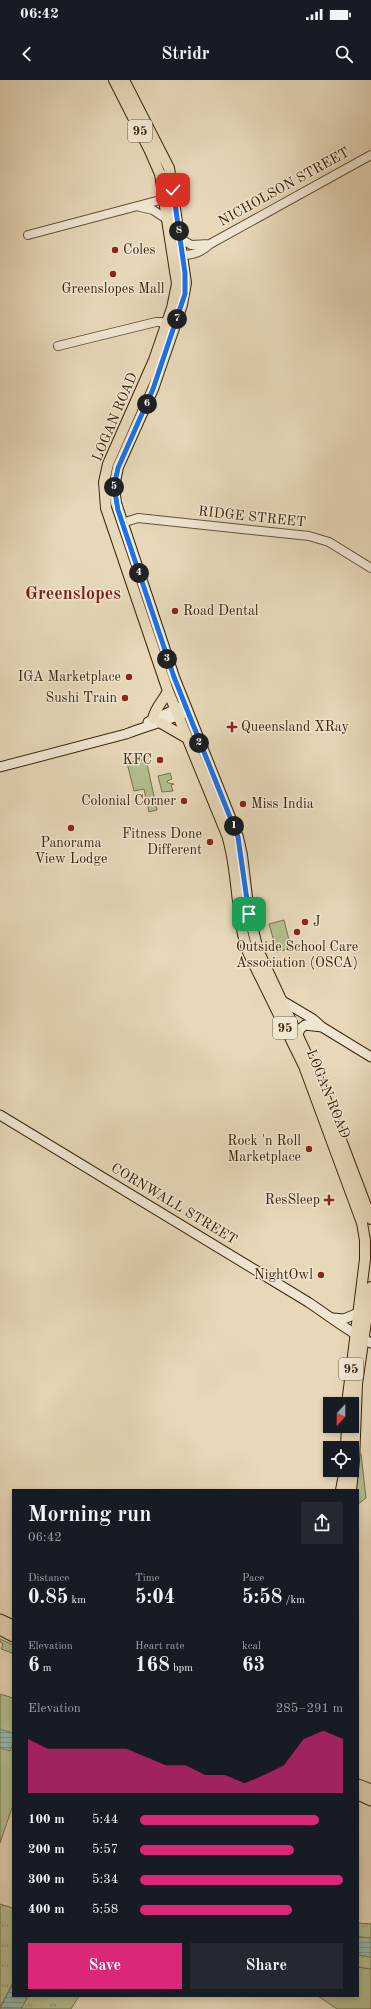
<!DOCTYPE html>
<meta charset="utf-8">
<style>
:root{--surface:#171b24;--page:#242831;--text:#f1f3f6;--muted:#9ea1a6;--accent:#db2777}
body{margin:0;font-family:"Old Standard TT",serif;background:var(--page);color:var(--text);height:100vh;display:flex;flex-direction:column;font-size:15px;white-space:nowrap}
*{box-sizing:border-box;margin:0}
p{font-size:13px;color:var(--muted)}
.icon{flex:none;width:22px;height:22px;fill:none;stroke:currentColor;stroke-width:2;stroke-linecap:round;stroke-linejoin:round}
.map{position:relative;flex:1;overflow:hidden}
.drawer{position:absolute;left:12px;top:1409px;width:347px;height:508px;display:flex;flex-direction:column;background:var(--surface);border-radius:0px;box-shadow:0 2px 6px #0003}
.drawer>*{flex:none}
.needle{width:26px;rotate:201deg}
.tools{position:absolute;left:323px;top:1317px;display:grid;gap:8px}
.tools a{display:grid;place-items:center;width:36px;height:36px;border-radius:0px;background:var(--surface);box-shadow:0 2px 6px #0003;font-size:20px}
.pin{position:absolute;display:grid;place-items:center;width:34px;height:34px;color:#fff;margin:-17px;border-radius:8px;box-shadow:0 2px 6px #0006}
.km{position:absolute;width:20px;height:20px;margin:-10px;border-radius:50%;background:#222;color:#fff;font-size:11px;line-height:20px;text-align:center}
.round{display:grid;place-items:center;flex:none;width:42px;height:42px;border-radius:0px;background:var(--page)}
.overview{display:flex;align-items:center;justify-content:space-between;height:68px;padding:0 16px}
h1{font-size:22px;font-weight:700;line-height:30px}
.figures{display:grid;grid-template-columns:repeat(3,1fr);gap:6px;height:68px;padding:4px 16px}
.figures div{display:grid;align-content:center}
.figures b{font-size:20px;font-weight:700}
.figures small{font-size:11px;font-weight:400}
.figures p{font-size:11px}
.chart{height:112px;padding:8px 16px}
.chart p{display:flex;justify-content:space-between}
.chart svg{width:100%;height:72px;margin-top:4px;fill:var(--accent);opacity:.7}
.primary-button{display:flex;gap:8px;margin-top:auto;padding:8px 16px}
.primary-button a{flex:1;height:46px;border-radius:0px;background:var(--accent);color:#fff;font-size:16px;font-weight:700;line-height:46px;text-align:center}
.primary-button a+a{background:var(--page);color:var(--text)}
ul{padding:0 16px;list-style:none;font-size:13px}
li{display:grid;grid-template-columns:64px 48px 1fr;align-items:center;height:30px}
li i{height:10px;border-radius:5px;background:var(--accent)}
.status{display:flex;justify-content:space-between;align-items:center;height:28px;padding:0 20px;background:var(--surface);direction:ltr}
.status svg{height:11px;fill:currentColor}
header{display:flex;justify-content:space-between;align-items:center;height:52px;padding:0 16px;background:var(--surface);font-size:18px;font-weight:700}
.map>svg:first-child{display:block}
.green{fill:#b3bf90;stroke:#78724d}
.forest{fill:url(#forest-crowns);stroke:#78724d}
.park{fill:url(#park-tufts);stroke:#78724d}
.water{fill:url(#water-rules);stroke:#737f6a}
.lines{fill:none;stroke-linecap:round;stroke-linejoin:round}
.tertiary-casing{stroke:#665236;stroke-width:10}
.secondary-casing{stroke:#3c250a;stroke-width:11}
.primary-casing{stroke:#3c250a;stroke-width:12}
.trunk-casing{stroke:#3c250a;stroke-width:13}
.tertiary{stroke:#efe6d2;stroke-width:8}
.secondary{stroke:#efe6d2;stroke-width:9}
.primary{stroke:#e6d8b9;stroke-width:10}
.trunk{stroke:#e6d8b9;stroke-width:11}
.route-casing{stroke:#fff;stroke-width:8}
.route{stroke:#1a73e8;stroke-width:5}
.poi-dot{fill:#8f2418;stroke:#efe6d2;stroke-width:1.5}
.labels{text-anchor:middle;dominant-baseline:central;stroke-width:3;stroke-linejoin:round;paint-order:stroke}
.shield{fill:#efe6d2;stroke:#725f46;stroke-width:1}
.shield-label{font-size:13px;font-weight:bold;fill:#3c250a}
.street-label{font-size:14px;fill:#3c250a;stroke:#efe6d2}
.poi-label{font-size:14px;fill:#3c250a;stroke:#efe6d2;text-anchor:end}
.district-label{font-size:18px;font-weight:bold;fill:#7a1f14;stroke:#efe6d2}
</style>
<div class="status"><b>06:42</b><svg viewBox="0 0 49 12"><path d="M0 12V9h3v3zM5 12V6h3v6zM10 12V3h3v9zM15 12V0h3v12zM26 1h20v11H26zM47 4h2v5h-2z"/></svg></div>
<header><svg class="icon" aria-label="back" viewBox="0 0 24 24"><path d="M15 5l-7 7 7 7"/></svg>Stridr<svg class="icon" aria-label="search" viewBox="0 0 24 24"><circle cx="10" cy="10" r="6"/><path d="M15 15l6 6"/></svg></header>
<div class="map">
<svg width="371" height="1929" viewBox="0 0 371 1929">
<defs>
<pattern id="forest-crowns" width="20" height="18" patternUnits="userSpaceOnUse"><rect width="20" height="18" fill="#b3bf90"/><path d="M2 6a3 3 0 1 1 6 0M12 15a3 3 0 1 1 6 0" fill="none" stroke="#939b74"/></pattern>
<pattern id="park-tufts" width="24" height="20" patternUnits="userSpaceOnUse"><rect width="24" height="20" fill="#b3bf90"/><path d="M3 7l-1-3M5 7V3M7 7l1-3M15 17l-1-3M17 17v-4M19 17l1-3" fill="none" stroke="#939b74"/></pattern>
<pattern id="water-rules" width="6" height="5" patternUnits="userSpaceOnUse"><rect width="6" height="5" fill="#97bbaa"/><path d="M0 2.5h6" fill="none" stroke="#7c9889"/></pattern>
</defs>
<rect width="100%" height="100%" fill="#e6d8b9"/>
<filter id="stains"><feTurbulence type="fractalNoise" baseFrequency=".005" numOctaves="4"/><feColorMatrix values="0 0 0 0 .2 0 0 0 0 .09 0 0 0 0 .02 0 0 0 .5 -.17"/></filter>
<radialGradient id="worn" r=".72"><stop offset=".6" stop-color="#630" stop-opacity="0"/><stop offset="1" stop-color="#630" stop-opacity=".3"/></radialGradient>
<path class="green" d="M146,679L157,730L149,732L144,709L134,711L127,683Z
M170,693L172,699L167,701L168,703L174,704L171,705L173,711L162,712L158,696Z
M284,840L291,868L277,872L269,844Z
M359,1374H361L366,1418L358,1424V1410H356Z
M0,1559L13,1565L12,1573L1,1569L3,1564L0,1562Z
M0,1614L13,1618V1725L0,1763Z
M358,1887L371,1889V1929H337L318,1916H358Z"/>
<path class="forest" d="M358,1875L371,1877V1889L358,1887Z"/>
<path class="park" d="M0,1824L13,1828V1903L0,1927Z
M358,1843L371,1844V1858L358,1857Z
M28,1916H79L71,1929H21Z"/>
<path class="water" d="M0,1649L13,1653V1663L10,1671L0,1668Z
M358,1857L371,1858V1877L358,1875Z
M13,1903V1916H28L21,1929H0Z"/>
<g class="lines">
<g class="tertiary-casing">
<path id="tertiary" d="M140,127L153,130L168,140
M28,155L164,119
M180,158L191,165L210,164
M183,175C194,175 202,172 210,164L371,75
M58,266L156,242H161L166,247
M122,443L138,438L309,456L329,462L371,488"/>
</g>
<g class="secondary-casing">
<path id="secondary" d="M148,642L182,626
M0,687L126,654C146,646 167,641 187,632
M281,920L313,939L322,947L371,977
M298,955L300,949L305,945L322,947
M0,1035L308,1222C329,1236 348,1251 371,1263
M333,1238L344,1239L358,1233"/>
</g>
<g class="primary-casing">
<path id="primary" d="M114,0L150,71L160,94L177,204L172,228L154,280L108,384L104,402L106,428L168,611L227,755C239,793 235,835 248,872L304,986L362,1143L365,1160V1179L347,1324
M124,0L169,88L186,203L182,225L153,309L118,387L114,407L116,423L174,597L238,757L242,775L249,834L258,870L318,999L371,1139
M153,639C155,628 164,620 168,611
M161,643L187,658
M346,1368L347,1346
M341,1410L345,1390
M351,1410L354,1381L357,1304L371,1207"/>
</g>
<g class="trunk-casing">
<path id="trunk" d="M0,1540L13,1546
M0,1549L13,1556
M358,1705L371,1710
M358,1714L371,1720"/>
</g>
<use href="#tertiary" class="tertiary"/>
<use href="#secondary" class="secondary"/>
<use href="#primary" class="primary"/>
<use href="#trunk" class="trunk"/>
</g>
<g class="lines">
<g class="route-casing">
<path id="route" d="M173,110L185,193V214L153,309L118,388L114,407L118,430L174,597L238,757L249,834"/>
</g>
<use href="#route" class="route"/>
</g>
<g class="poi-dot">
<circle cx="115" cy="170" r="4"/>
<circle cx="113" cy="194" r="4"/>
<circle cx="175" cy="531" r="4"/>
<circle cx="129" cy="597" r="4"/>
<circle cx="125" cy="618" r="4"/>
<path d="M230 641h4v4h4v4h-4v4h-4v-4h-4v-4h4z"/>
<circle cx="160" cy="680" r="4"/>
<circle cx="184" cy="721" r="4"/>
<circle cx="243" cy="724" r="4"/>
<circle cx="71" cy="748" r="4"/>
<circle cx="210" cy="762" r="4"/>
<circle cx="305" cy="842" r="4"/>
<circle cx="297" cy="852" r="4"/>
<circle cx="309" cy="1069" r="4"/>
<path d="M327 1114h4v4h4v4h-4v4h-4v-4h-4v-4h4z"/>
<circle cx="321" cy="1195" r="4"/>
</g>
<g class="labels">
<g class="shield">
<rect x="128" y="40" width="24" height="22" rx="3"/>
<rect x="273" y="937" width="24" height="22" rx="3"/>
<rect x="339" y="1278" width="24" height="22" rx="3"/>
</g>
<g class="shield-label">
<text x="140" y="51">95</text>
<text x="285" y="948">95</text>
<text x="351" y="1289">95</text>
</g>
<g class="street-label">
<text transform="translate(284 107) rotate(-29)">NICHOLSON STREET</text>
<text transform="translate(115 337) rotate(-67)">LOGAN ROAD</text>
<text transform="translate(252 437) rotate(6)">RIDGE STREET</text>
<text transform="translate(328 1014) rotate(68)">LOGAN ROAD</text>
<text transform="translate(174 1124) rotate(31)">CORNWALL STREET</text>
</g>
<g class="poi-label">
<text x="123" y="170" text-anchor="start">Coles</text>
<text x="113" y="209" text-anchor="middle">Greenslopes Mall</text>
<text x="183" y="531" text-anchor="start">Road Dental</text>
<text x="121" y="597">IGA Marketplace</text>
<text x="117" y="618">Sushi Train</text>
<text x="241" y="647" text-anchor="start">Queensland XRay</text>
<text x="152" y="680">KFC</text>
<text x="176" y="721">Colonial Corner</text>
<text x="251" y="724" text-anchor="start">Miss India</text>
<text x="202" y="754">Fitness Done<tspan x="202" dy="16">Different</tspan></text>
<text x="71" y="763" text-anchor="middle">Panorama<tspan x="71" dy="16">View Lodge</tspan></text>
<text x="313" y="842" text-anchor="start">J</text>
<text x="297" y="867" text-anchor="middle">Outside School Care<tspan x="297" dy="16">Association (OSCA)</tspan></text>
<text x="301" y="1061">Rock 'n Roll<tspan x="301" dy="16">Marketplace</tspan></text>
<text x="320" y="1120">ResSleep</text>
<text x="313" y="1195">NightOwl</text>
</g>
<g class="district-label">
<text x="73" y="514">Greenslopes</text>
</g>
</g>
<rect width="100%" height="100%" filter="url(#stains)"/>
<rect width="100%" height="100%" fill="url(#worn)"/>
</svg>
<div class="tools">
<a><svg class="needle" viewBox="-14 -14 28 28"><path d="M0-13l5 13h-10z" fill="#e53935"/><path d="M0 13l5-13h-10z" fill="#9ea1a6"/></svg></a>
<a><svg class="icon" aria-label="locate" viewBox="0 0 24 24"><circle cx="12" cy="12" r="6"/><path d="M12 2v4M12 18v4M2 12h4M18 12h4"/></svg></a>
</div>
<div class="pin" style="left:249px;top:834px;background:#1e9e55"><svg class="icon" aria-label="arrive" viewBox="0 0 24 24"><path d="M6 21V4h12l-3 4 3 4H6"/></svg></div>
<div class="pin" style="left:173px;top:110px;background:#d93025"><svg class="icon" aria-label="check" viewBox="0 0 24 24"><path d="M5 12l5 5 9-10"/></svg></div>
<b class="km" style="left:234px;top:746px">1</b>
<b class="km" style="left:199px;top:663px">2</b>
<b class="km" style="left:167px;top:579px">3</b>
<b class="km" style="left:139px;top:493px">4</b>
<b class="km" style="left:114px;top:407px">5</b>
<b class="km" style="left:147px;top:324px">6</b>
<b class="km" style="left:177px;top:239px">7</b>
<b class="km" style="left:179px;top:151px">8</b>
<section class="drawer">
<div class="overview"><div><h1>Morning run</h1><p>06:42</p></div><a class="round"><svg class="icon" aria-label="share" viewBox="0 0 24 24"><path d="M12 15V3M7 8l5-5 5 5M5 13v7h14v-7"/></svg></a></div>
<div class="figures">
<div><p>Distance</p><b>0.85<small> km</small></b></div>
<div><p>Time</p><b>5:04</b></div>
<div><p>Pace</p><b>5:58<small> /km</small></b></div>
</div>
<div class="figures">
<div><p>Elevation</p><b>6<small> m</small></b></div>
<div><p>Heart rate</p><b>168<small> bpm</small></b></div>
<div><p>kcal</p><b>63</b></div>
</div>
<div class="chart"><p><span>Elevation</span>285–291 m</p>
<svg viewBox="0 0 160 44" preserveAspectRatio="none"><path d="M0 44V11L10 17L20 17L30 17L40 17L50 17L60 22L70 27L80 27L90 33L100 33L110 38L120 33L130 27L140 11L150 6L160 11V44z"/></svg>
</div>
<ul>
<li><b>100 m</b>5:44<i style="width:88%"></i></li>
<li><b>200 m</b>5:57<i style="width:76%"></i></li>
<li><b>300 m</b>5:34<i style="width:100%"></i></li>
<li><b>400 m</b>5:58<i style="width:75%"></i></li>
</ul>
<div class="primary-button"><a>Save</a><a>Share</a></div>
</section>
</div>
